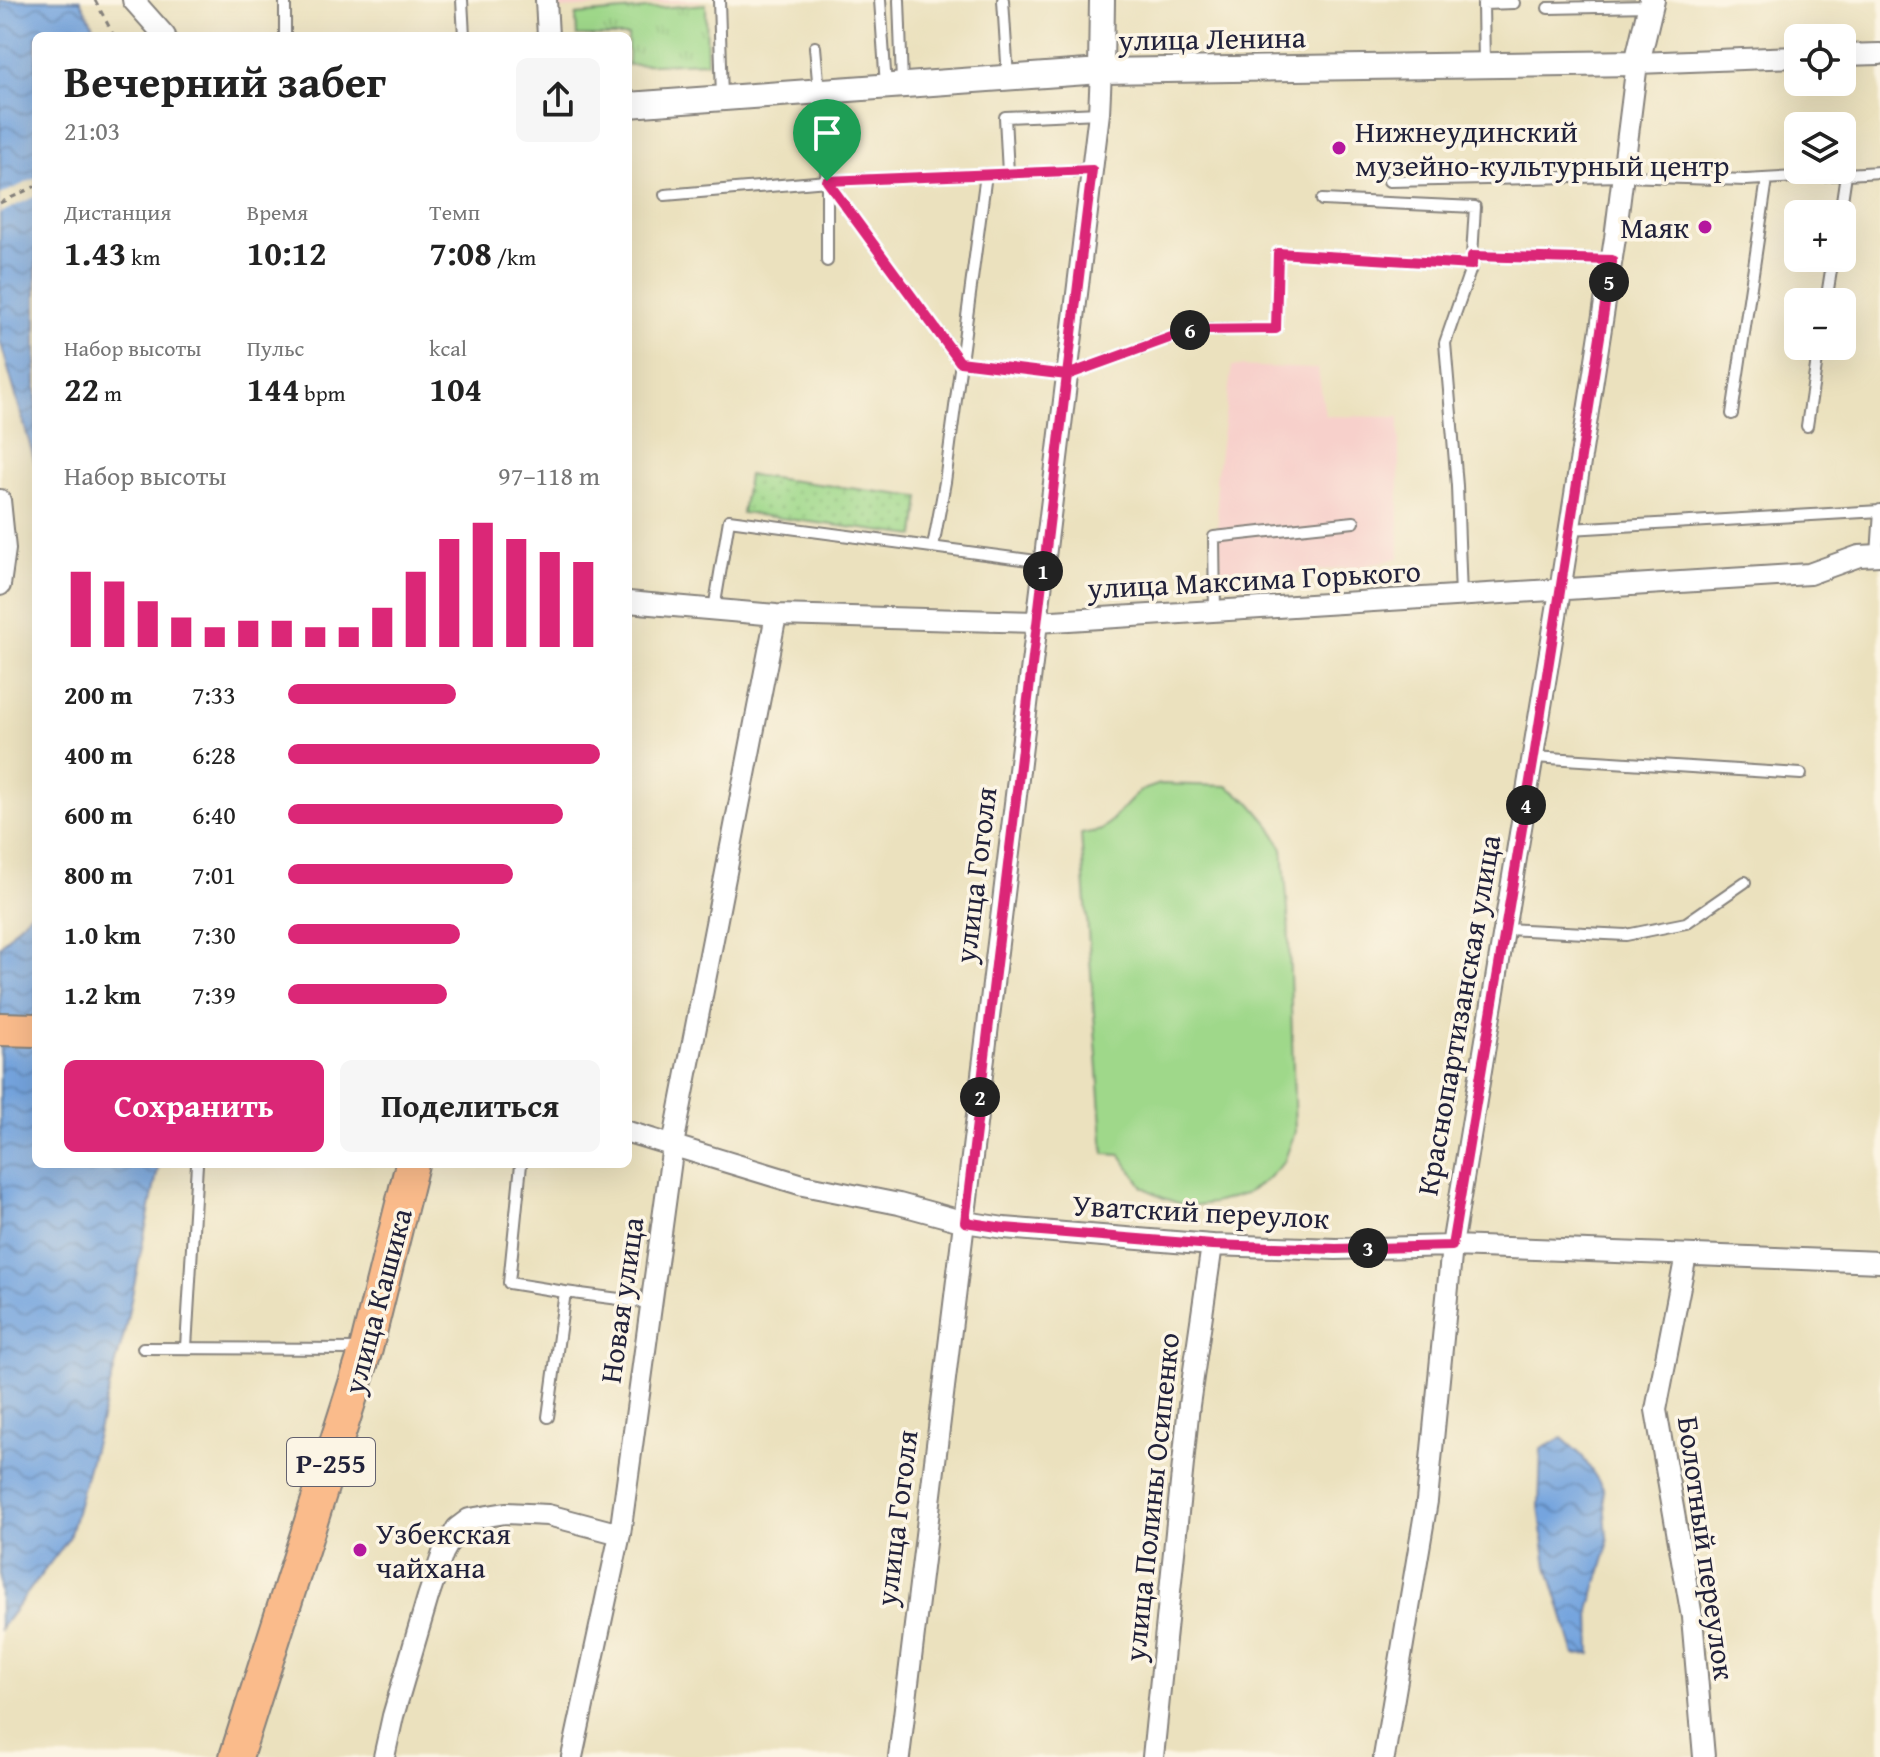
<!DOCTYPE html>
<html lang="ru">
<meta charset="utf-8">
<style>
:root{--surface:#fff;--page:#f6f6f6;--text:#222;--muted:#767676;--accent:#db2777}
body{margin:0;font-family:"Gentium Book Plus",serif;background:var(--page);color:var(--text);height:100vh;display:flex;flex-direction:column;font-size:30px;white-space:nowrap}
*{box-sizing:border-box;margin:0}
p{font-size:26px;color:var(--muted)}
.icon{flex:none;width:44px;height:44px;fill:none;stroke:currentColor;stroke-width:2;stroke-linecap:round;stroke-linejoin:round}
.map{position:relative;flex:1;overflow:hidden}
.details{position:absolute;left:32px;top:32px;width:600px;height:1136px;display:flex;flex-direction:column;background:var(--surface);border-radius:12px;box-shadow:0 8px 32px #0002}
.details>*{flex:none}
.fabs{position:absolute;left:1784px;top:24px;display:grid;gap:16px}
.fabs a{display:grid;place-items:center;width:72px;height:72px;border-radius:12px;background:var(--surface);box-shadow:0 8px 32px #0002;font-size:40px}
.pin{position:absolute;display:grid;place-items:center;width:68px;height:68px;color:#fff;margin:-82px -34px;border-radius:50% 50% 50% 0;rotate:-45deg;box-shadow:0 0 8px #0007}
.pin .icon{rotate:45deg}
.km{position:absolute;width:40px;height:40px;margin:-20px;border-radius:50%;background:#222;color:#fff;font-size:22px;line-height:40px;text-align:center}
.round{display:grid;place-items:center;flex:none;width:84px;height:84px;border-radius:12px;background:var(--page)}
.headline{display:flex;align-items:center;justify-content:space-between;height:136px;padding:0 32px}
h1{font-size:44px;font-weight:700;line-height:60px}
.figures{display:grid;grid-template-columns:repeat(3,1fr);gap:12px;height:136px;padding:8px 32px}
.figures div{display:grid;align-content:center}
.figures b{font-size:34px;font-weight:700}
.figures small{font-size:22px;font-weight:400}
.figures p{font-size:22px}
.chart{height:224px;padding:16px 32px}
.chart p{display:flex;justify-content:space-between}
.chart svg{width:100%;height:144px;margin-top:8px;stroke:var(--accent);stroke-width:6}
.button{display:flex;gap:16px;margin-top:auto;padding:16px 32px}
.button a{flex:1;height:92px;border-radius:12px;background:var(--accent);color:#fff;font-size:32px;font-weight:700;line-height:92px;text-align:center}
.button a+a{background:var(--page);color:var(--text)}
ul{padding:0 32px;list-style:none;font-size:26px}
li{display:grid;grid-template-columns:128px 96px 1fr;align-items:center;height:60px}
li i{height:20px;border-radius:10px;background:var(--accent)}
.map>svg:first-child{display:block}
.built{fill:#f7d0cb}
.grass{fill:url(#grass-dots);stroke:#607d62;stroke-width:2}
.park{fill:url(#park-tufts);stroke:#607d62;stroke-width:2}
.pitch{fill:#9fd88a;stroke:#607d62;stroke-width:2}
.water{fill:url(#water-waves);stroke:#4b638c;stroke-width:2}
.pier{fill:#ebe1be}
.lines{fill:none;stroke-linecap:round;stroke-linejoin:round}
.service-casing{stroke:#86827c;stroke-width:14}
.minor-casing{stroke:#86827c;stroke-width:24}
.tertiary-casing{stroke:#86827c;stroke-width:28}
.trunk-casing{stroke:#86827c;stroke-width:36}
.path{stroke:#86827c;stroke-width:3;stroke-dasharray:6 6;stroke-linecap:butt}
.service{stroke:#fff;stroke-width:10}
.minor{stroke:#fff;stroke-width:20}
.tertiary{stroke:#fff;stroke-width:24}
.trunk{stroke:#fabb8b;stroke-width:32}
.route-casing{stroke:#fff;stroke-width:16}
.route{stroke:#db2777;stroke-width:10}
.poi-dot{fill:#b5179e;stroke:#fcf5e5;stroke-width:3}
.labels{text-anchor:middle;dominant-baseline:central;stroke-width:7;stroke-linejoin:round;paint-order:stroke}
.shield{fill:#fcf5e5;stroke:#63616e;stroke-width:2}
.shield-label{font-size:28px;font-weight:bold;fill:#22223b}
.street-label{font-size:30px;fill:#22223b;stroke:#fcf5e5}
.poi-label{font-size:30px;fill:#22223b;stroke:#fcf5e5;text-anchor:start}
</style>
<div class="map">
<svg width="1880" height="1757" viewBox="0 0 1880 1757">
<defs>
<pattern id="grass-dots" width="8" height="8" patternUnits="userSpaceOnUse" patternTransform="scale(2)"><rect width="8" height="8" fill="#9fd88a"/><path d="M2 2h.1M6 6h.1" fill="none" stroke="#89b978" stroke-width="1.8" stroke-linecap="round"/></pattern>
<pattern id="park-tufts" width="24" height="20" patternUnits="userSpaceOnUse" patternTransform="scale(2)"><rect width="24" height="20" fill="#9fd88a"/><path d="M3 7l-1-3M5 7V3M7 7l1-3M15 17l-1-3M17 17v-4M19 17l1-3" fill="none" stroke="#89b978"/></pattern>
<pattern id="water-waves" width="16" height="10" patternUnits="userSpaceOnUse" patternTransform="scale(2)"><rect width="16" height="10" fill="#74a4de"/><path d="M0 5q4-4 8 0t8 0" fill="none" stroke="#5f85b5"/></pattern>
</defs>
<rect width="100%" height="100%" fill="#fcf5e5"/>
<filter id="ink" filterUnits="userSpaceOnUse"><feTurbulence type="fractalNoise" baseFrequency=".0125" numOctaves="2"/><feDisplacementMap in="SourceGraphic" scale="16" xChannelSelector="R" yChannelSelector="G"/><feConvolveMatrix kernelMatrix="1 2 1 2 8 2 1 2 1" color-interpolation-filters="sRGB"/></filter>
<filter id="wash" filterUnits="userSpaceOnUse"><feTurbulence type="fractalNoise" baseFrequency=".006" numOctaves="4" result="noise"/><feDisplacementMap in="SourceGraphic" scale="32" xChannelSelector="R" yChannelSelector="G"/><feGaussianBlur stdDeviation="1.8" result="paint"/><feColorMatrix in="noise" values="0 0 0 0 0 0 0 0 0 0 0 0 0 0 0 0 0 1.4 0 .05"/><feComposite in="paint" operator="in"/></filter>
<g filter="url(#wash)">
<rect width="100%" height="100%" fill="#ebe1be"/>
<path class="built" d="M560,0H701V1L560,9Z
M1232,366L1318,369L1325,416L1399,417V558L1364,566L1221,580L1216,480Z"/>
<path class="grass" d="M748,475L920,497L915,536L742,513Z"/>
<path class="park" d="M706,4L707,62L628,65V36H577L576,15Z"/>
<path class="pitch" d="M1160,784L1227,786L1251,803L1269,824L1283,849L1288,910L1295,1132L1284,1162L1265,1181L1245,1194L1214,1203L1187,1206L1163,1198L1143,1187L1121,1155L1104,1154L1081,834L1102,830L1140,791Z"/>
<path class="water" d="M0,0H80L99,36H36V466L0,340Z
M36,898V1164H159L124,1334L69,1538L0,1629V946L35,907Z
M1562,1438L1582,1456L1603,1488L1608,1548L1590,1606L1591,1654L1575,1655L1546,1560L1539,1506L1541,1449Z"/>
<path class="pier" d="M36,178V196L0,213V195Z"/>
</g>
<g filter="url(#ink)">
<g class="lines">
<g class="service-casing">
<path id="service" d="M285,0V36
M462,0L464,36
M719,0L722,98
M880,0L886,86
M899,0L902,83
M1003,0L1008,78
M1548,8L1650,6
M815,47L827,181L1092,170
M1484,64L1483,4L1514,3
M1008,173L1005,117L1099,113
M827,181L960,362L1067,375L1191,330L1276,329L1278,253L1472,265V256L1612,260
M1389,181L1624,176L1746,180L1880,172
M665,195L827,181
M1322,200L1475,207L1472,256
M1840,214L1846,174
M827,261V181
M1826,302L1833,258
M1732,414L1767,179
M1807,426L1819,346
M1570,529L1880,511
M933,547L945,482L986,174
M1877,555L1880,510
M1461,597L1457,486L1445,343L1472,265
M714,609L729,520L1044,562
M1215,612L1214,537L1354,522
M1534,757L1801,774
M1506,929L1626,935L1686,923L1745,882
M521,1164L509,1283L565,1292
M186,1347L197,1164
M143,1348L361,1349
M548,1417L565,1292L650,1303"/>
</g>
<g class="minor-casing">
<path id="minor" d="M133,0L165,36
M546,0L548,36
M1842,55L1880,54
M0,500L5,549L0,585
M628,602L776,615L1037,622L1809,574L1859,556L1880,555
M628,1132L803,1185L899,1204L965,1222L1004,1228L1212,1245L1336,1249L1452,1246L1880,1262
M1686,1255L1656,1410L1692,1617L1704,1757
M384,1757L393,1716L428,1597L443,1553L457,1528L469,1519L506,1513L548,1515L620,1534
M572,1757L620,1534L673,1145L776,615
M899,1757L1099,113L1101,71
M1153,1757L1189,1405L1212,1245
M1384,1757L1427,1501L1452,1246L1560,591L1615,238L1637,63L1798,57"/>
</g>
<g class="tertiary-casing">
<path id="tertiary" d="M1101,71L1102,0
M628,105L1101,71L1637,63L1652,0"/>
</g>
<g class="trunk-casing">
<path id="trunk" d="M0,1029L36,1030
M236,1757L366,1349L412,1164"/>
</g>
<path class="path" d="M95,0L114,36
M0,203L36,186"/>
<use href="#service" class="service"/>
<use href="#minor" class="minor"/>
<use href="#tertiary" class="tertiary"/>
<use href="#trunk" class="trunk"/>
</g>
</g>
<g class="lines" filter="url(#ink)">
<g class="route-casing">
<path id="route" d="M827,181L960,362L1067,375L965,1222L1004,1228L1212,1245L1336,1249L1452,1246L1534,757L1612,260L1472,256V265L1278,253L1276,329L1191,330L1067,375L1092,170L827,181"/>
</g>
<use href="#route" class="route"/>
</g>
<g class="poi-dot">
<circle cx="1339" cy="148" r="8"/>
<circle cx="1705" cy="227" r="8"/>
<circle cx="360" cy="1550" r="8"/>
</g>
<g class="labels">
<rect class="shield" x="287" y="1438" width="88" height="48" rx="6"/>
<g class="shield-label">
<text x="331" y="1462">Р-255</text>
</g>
<g class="street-label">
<text transform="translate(1212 38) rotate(-1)">улица Ленина</text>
<text transform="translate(1254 579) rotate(-3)">улица Максима Горького</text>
<text transform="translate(975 875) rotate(-83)">улица Гоголя</text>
<text transform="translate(1458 1015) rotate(-80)">Краснопартизанская улица</text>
<text transform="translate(1201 1211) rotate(3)">Уватский переулок</text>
<text transform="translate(621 1300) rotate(-82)">Новая улица</text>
<text transform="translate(377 1301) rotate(-75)">улица Кашика</text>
<text transform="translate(1151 1497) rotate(-84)">улица Полины Осипенко</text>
<text transform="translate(896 1518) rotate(-83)">улица Гоголя</text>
<text transform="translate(1707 1548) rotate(82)">Болотный переулок</text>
</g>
<g class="poi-label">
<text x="1355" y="131">Нижнеудинский<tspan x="1355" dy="34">музейно-культурный центр</tspan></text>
<text x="1689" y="227" text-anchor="end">Маяк</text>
<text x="376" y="1533">Узбекская<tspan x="376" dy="34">чайхана</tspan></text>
</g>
</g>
</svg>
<div class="fabs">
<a><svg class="icon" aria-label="locate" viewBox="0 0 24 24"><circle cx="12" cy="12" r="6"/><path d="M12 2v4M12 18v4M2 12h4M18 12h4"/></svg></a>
<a><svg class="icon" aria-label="layers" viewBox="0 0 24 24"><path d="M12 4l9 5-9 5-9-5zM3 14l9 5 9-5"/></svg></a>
<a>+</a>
<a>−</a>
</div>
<div class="pin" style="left:827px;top:181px;background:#1e9e55"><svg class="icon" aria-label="arrive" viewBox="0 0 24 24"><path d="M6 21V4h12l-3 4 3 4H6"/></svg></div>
<b class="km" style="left:1043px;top:571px">1</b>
<b class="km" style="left:980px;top:1097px">2</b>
<b class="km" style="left:1368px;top:1248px">3</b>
<b class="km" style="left:1526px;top:805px">4</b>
<b class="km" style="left:1609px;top:282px">5</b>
<b class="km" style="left:1190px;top:330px">6</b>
<section class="details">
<div class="headline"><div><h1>Вечерний забег</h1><p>21:03</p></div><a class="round"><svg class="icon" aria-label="share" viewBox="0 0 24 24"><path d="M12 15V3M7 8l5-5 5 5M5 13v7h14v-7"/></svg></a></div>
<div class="figures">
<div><p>Дистанция</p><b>1.43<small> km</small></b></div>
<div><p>Время</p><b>10:12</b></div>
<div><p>Темп</p><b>7:08<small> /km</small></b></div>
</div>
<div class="figures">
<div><p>Набор высоты</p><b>22<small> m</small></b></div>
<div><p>Пульс</p><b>144<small> bpm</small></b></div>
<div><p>kcal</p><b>104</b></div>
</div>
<div class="chart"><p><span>Набор высоты</span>97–118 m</p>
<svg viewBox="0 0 160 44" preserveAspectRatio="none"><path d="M5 44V21M15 44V24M25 44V30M35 44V35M45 44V38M55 44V36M65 44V36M75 44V38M85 44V38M95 44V32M105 44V21M115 44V11M125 44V6M135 44V11M145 44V15M155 44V18"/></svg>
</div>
<ul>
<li><b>200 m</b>7:33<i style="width:54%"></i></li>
<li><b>400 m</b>6:28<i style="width:100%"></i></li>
<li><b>600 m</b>6:40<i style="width:88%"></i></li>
<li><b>800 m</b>7:01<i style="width:72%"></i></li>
<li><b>1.0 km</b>7:30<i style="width:55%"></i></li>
<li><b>1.2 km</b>7:39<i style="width:51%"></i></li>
</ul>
<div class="button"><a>Сохранить</a><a>Поделиться</a></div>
</section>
</div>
